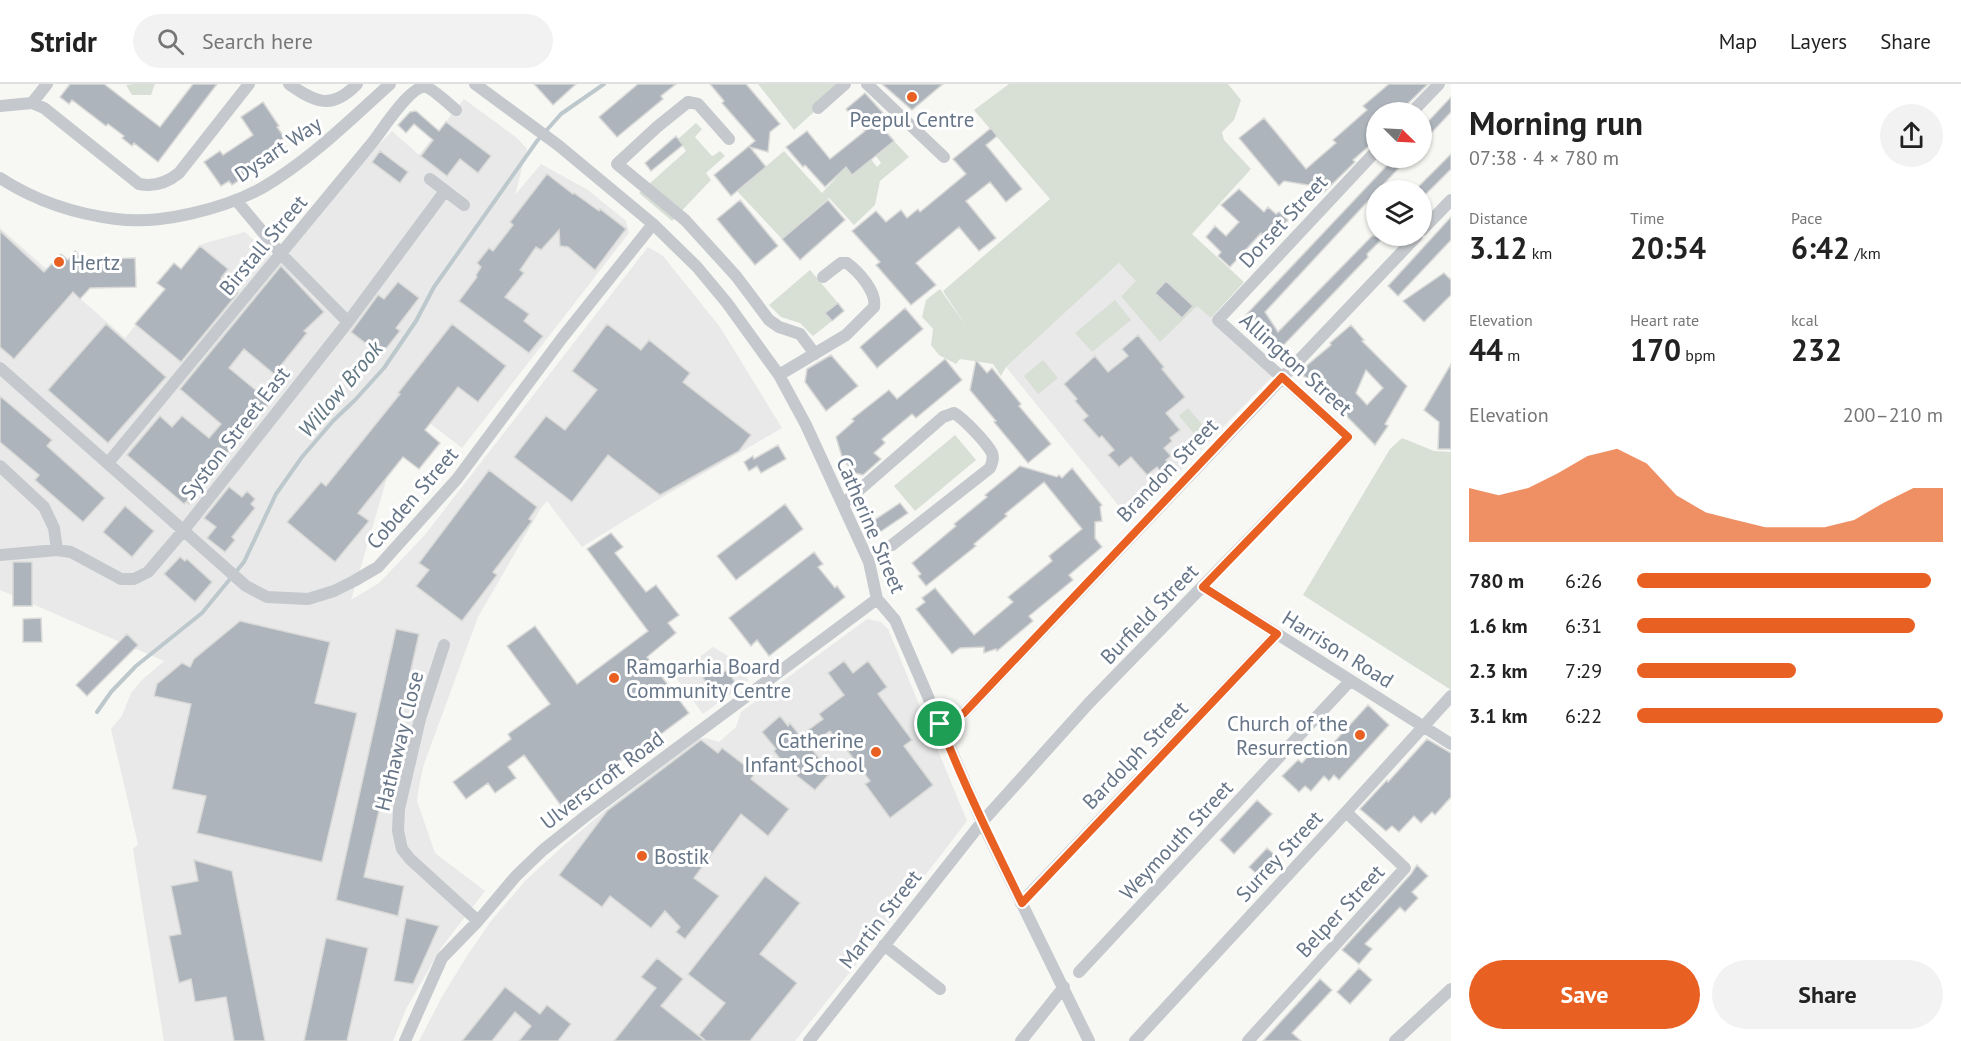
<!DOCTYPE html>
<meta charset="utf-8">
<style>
:root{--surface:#fff;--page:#f2f2f2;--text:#222;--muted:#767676;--line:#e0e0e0;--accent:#e96023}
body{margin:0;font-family:"PT Sans",sans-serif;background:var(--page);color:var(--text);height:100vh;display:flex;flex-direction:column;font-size:22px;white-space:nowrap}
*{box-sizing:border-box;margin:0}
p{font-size:20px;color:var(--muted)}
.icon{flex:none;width:33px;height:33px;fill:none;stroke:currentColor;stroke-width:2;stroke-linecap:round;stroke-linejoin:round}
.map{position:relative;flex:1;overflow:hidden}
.sheet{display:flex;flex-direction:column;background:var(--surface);width:510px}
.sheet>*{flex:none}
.needle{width:39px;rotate:114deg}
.fabs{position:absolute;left:1366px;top:18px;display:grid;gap:12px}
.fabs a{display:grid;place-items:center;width:66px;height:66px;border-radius:50%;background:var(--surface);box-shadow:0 2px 4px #0004;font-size:30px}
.pin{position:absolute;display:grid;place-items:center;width:51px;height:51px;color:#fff;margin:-26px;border:3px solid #fff;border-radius:50%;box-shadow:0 2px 6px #0007}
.round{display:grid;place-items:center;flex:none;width:63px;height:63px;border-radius:32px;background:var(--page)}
.head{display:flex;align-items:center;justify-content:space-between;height:102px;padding:0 18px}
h1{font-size:33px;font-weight:700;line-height:45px}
.figures{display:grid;grid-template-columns:repeat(3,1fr);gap:9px;height:102px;padding:6px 18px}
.figures div{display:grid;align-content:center}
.figures b{font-size:30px;font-weight:700}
.figures small{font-size:16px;font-weight:400}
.figures p{font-size:16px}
.chart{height:168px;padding:12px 18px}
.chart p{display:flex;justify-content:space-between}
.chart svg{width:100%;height:108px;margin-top:6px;fill:var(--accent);opacity:.7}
.action{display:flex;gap:12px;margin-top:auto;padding:12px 18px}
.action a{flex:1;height:69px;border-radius:36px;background:var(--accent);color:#fff;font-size:24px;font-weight:700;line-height:69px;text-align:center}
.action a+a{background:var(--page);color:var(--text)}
ul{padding:0 18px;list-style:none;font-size:20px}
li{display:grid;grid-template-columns:96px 72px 1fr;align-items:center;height:45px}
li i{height:15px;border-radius:8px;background:var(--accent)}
header{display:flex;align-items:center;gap:36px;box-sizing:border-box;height:84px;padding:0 30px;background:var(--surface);border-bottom:2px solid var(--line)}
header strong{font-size:28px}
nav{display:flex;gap:33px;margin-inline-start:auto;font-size:21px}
.search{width:420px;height:54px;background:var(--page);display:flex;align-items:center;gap:15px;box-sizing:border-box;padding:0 21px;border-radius:33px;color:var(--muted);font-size:22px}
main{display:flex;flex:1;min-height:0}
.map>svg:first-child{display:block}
.built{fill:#e8e9e8}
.green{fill:#d8dfd5}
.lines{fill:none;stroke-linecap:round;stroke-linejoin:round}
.stream{stroke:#bdc8cd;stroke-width:4}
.building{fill:#adb4bb;stroke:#d9d9d7;stroke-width:1.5;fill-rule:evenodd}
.minor{stroke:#c5c8cc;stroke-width:12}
.route-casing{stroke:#fff;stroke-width:12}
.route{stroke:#e96023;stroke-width:8}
.poi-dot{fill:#e96023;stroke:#fff;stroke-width:2}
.labels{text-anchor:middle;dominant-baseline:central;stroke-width:6;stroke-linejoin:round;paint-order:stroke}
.poi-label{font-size:21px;fill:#667587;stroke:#fff;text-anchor:start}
.street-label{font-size:21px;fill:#667587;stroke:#fff}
.water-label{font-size:22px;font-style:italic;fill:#617783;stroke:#fff}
</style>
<header>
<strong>Stridr</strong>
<div class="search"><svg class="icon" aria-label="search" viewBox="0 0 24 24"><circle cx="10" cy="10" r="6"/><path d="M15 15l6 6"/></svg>Search here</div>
<nav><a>Map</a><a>Layers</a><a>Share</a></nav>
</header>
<main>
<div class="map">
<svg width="1451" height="957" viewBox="0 0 1451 957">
<rect width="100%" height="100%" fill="#f7f8f4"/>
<path class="built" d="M464,15L517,54L527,65L515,111L541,80L588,106L626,137L629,149L462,364L413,326L399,353L351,516L379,499L424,452L648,163L663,172L720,243L782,344L661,414L582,463L547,417L541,424L478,533L424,680L419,702L417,717L435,769L485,807L441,864L406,925L393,957H164L133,765L138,760L111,645L122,632L131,609L141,597L164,577L0,506V144L125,254L202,160L245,148L273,173L392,47L419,71Z
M1119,179L1137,197L1121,211L1160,257L1197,221L1273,292L1131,437L1006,283Z
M867,535L881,538L888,545L967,737L870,863L795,957H419L443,911L467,872L491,837L525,797L562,763L608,724L699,655L706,654L719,658L736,643L741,628Z
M713,563L728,572L749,596L703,630L674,591Z"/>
<path class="green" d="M134,0H155L151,11H132L126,1Z
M758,0H845L794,46Z
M1009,0H1228L1241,16L1234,36L1222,48L1224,56L1251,85L1192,150L1244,198L1211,234L1197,222L1160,258L1121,212L1136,197L1119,179L1006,283L1001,292L993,280L960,275L956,280L939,271L931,261L933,245L922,233L926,216L940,205L966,242L943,207L1050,115L974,26Z
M696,39L702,45L695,53L711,71L713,72L720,67L725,72L706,89L711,96L672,137L639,109L686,67L678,55Z
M894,57L909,73L880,97L875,121L854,141L829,114L782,155L737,107L784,67L822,109L846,83L853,91L871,75L877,83L881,79L876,72Z
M810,186L838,219L825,229L832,237L813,252L800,239L781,233L769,221Z
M1115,216L1131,236L1092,268L1075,249Z
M1043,276L1058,294L1038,310L1024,292Z
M1188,324L1205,344L1196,352L1179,332Z
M955,351L976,376L915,427L894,402Z
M1402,354L1434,367L1451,368V606L1303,511L1390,365Z"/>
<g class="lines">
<path class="stream" d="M97,628L111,608L136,582L202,529L244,478L276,410L302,373L333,337L355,316L384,284L416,237L434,203L537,57L561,30L604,0"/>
</g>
<path class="building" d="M70,0H104L160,43L193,0H217L158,78L134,59L132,62L122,54L124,52L108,40L106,42L72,16L69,20L60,13Z
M534,0H576L553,21Z
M638,0H676L661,12L663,15L617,53L599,33Z
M710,0H746L780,40L770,48L768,68L750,63L766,83L731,112L714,91L755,57L722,19L724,17Z
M882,0H943L912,26Z
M1389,0H1428L1399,28H1377V55L1353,76L1355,78L1322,110L1314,102L1284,97L1279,102L1239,54L1264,34L1306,85L1336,59L1333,56L1367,26L1363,22Z
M865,9L883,29L875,35L894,57L852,91L846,83L825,103L805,81L803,83L786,63L807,47L830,75L865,47L846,25Z
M1451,13V28L1422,59V44Z
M263,18L279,42L277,43L285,54L281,56L287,65L232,101L229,97L221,102L204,78L220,67L223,71L253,51L241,33Z
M416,27L439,47L446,38L491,72L478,89L460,75L447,92L421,72L433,56L414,40L406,49L398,41L410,28Z
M991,44L997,52L986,61L1022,105L1006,118L990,98L966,117L996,154L979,167L959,143L916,179L936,201L911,221L876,181L880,178L852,147L876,127L886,138L901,126L907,134L918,125L920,128L966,90L953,75Z
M676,52L683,61L651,87L645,79Z
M380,67L408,88L400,99L372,78Z
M1451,70V85L1422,114V106H1415Z
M1394,74H1408L1265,228L1278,248L1372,152H1385L1367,170L1368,173L1277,268L1258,249L1257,250L1243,234Z
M547,90L573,110L574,109L599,127L600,125L626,145L595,186L568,163L560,162L559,146L541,166L536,163L520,186L524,189L505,213L529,230L524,237L543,252L529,269L459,217L477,193L476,191L481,183L477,179L489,164L493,167L513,141L510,138Z
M1239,105L1264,128L1268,123L1276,130L1279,128L1288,136L1269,157L1261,149L1230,183L1218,172L1221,168L1206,153L1215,142L1226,152L1239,138L1221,121Z
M740,116L778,162L755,181L717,135Z
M828,116L845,136L800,176L782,155Z
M1451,133V156L1398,212L1388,202Z
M0,147L44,188L61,170L68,176L75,167L88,179L106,178V175L135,174L136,203L90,204L80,215L73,208L14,275L0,263Z
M200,162L228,185L221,194L238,209L181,278L135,240L165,205L157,199L174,179L181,185Z
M281,182L324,228L304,247L307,249L274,290L244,265L229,284L270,318L218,380L220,381L189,420L187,417L184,420L127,371L160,332L172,343L182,332L209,354L221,340L180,305Z
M1444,189L1451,196V211L1424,238L1403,217Z
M1166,197L1193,222L1182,234L1155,209Z
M398,198L419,214L396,244L400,247L381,271L351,248L378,211L384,215Z
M838,219L844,227L832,237L825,229Z
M905,224L923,245L877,284L860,263Z
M106,240L166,293L108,359L48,306Z
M452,240L506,282L478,318L458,303L425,346L440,359L419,385L403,373L358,429L369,437L335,478L287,438L321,398L326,402L400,310L398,309Z
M607,240L641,266L649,256L690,289L683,298L751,351L739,367L660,411L608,371L572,418L514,373L546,332L565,346L597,306L572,287Z
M1351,241L1364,256L1362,257L1407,302L1385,340L1388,342L1375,361L1321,306L1299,288L1331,261L1330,259ZM1366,286L1383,304L1367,321L1356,309Z
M1138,251L1164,283L1162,285L1185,313L1166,329L1180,346L1170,354L1172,357L1164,364L1171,372L1166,376L1169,379L1160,387L1157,383L1147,391L1131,373L1119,383L1108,371L1114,366L1102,352L1099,354L1083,336L1088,332L1075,317L1077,315L1064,300L1095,272L1108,288L1128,272L1122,265Z
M831,271L858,302L826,327L805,298L807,285Z
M945,275L962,296L916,334L912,330L882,355L885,359L874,369L881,375L863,391L855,389L843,376L836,353L854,337L852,335L889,306L897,315Z
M976,276L987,289L992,284L1021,320L1019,322L1051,360L1028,379L994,338L996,337L970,306Z
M1451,280V365H1438L1439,338L1424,326Z
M0,312L52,356L47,362L105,414L83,438L35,396L39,391L0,358Z
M778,361L786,375L761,389L757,382L749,387L744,378L753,372L754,375Z
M1020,382L1057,393L1059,391L1062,394L1072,384L1102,421L1100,423L1102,437L1095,438V454L1102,463L1069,491L1073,496L1029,532L1033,537L997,567L996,565L984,569V563L960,564L952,570L916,525L925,518L922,514L935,504L974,551L1013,518L1008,513L1052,477L1049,472L1082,445L1044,398L1005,430L1007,432L974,460L976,462L926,502L918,492L921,490L912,479L956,442L954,440L987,413L985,411Z
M489,386L537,423L529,435L532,437L493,488L497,491L462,537L416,502L429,486L419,479Z
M229,403L242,413L247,407L255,415L251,420L255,424L232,453L235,456L225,468L207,454L216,443L204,434Z
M900,419L908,429L880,448L873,437Z
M785,420L803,445L736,496L717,472Z
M125,422L154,447L132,473L103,448Z
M611,449L623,463L615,469L646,508L656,501L679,531L668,539L676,549L647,573L689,629L625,677L623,674L607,686L609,689L562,723L524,671L508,683L516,694L495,709L488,699L466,715L453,698L511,655L508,650L550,620L507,562L535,542L577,600L648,547L587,465Z
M814,468L823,480L818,483L835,504L837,502L845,513L769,572L757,556L751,562L729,534Z
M180,473L185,477L187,475L212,498L195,518L164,490Z
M13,478H32V522H13Z
M41,534L42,558H23V535Z
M240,537L330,558L315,619L357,629L322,778L197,749L206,712L172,705L191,620L154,612L157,600L182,579L190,583L194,575Z
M396,545L419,550L364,793L404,802L398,832L336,816Z
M127,550L138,561L87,612L76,601Z
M844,577L853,589L868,577L887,603L878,610L912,656L904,662L933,701L890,734L865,700L870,697L835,650L833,651L830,647L809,662L831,688L815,706L787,684L774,667L776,665L762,648L780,632L788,642L790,639L800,652L823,635L819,630L844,611L828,589Z
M719,582L724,588L727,586L735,598L710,616L702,605L707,600L703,594Z
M1368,621L1389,641L1339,696L1334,691L1329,697L1324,692L1311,707L1305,702L1299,708L1282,692L1298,676L1302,679L1318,661L1325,668Z
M1427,655L1451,669V713L1435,731L1432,728L1421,739L1414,732L1399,748L1392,742L1386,747L1360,725L1387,696L1388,698Z
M701,656L718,669L722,664L755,689L751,695L789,725L768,752L741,730L694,794L719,812L685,855L676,848L680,843L665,827L651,844L610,812L602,823L559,791L607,727Z
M1257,716L1272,730L1234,770L1220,756Z
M1267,764L1277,773L1259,792L1249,783Z
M194,776L232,787L265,957H234L226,913L195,918L191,895L179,899L169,852L181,850L171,802L198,797Z
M1417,781L1428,792L1412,808L1418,814L1405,828L1400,823L1365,860L1372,865L1359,880L1342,866L1411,790Z
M765,792L800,819L760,870L797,899L750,957H706L699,951L725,919L688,890Z
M406,834L439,842L413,900L394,897Z
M326,854L368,864L347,957H304Z
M657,874L683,895L661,922L705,957H614L656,904L641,893Z
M1359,884L1372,896L1350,920L1337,908Z
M1320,895L1332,906L1292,949L1301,957H1263Z
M505,903L540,930L547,921L571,940L558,957H519L531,942L515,928L492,957H462Z"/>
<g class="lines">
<path class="minor" d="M47,0L32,19L44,24L139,100C154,103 168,98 179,89L249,0
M289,0C316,19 332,26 357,0
M475,0L558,61L653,140L697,183L727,219L779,291L806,341L869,478L877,515L895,536L982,738L1089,957
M867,0L944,73
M0,22L32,19
M818,24L845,0
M1412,28L1439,0
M729,55L698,20L688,18L657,43L617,80L685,136L736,192L769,236L779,243L800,250L815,270
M0,94C34,116 75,130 116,135C160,141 223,125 262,104C310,76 349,37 390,0
M430,95L464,121
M236,116L281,170L348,238
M1422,146L1451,116
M0,284L246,502L267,513L308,515L334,507L354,497L378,483L457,395L562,254L653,140
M779,291L846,251L874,223C877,208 859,188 847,179H841L823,193
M108,379L372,59C381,48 411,0 426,3C433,5 449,20 456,26
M0,382L44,423L54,444L57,466
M843,420L943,333L954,329C964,335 987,359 992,369C994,375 992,379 990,384L892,461
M0,471L57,466L71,468L121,495H134L148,488L183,447L348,238L445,107
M1203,503L1451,660
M444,561L420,635L399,725L398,747L402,765L410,775L478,837
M940,640L964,629L1417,152
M1021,819L1277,550
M884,861L940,905
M1079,888L1350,597
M405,957L442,874L478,837L516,792L543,766L587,731L877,515
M809,957L982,738L1089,619L1348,353L1218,236L1377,66
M1021,957L1064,903
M1135,957L1346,728L1451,612
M1248,957L1405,784L1346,728
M1395,957L1451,905"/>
</g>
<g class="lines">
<g class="route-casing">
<path id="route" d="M1282,293L1348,353L1203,503L1277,550L1022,819C993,760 964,701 940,640L964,629Z"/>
</g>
<use href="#route" class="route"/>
</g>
<g class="poi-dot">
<circle cx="912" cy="13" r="6"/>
<circle cx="59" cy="178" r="6"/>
<circle cx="614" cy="594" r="6"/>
<circle cx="1360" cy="651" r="6"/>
<circle cx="876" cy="668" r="6"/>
<circle cx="642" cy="772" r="6"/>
</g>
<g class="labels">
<g class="poi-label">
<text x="912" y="35" text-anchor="middle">Peepul Centre</text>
<text x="71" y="178">Hertz</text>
<text x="626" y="582">Ramgarhia Board<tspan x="626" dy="24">Community Centre</tspan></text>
<text x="1348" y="639" text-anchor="end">Church of the<tspan x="1348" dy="24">Resurrection</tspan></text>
<text x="864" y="656" text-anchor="end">Catherine<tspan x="864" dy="24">Infant School</tspan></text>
<text x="654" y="772">Bostik</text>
</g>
<g class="street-label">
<text transform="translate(278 65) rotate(-34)">Dysart Way</text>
<text transform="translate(1283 137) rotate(-47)">Dorset Street</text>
<text transform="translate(263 161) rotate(-50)">Birstall Street</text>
<text transform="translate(1296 280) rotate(42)">Allington Street</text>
<text transform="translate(235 349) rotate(-52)">Syston Street East</text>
<text transform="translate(1167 386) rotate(-46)">Brandon Street</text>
<text transform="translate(412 414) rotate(-49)">Cobden Street</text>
<text transform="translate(871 441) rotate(67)">Catherine Street</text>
<text transform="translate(1149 530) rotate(-46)">Burfield Street</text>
<text transform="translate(1338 565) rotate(32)">Harrison Road</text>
<text transform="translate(399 657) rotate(-76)">Hathaway Close</text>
<text transform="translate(1135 671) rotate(-46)">Bardolph Street</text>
<text transform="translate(602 696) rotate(-37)">Ulverscroft Road</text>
<text transform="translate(1176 756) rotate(-47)">Weymouth Street</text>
<text transform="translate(1279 772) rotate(-47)">Surrey Street</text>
<text transform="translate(1340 827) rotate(-47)">Belper Street</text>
<text transform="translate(880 835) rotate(-52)">Martin Street</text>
</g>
<g class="water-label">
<text transform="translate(340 305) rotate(-50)">Willow Brook</text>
</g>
</g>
</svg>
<div class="fabs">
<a><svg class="needle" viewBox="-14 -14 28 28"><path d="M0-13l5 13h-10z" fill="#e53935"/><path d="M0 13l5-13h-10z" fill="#767676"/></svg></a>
<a><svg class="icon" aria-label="layers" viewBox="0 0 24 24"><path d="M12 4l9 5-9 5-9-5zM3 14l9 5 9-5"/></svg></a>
</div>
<div class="pin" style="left:940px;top:640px;background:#1e9e55"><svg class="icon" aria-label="arrive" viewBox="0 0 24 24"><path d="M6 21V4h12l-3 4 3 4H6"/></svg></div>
</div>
<section class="sheet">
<div class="head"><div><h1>Morning run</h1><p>07:38 · 4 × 780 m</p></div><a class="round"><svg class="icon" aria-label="share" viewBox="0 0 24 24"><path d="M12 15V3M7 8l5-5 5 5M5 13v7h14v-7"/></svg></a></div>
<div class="figures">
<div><p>Distance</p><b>3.12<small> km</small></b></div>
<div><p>Time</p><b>20:54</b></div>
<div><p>Pace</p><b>6:42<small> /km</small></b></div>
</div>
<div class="figures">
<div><p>Elevation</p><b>44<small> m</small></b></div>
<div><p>Heart rate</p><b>170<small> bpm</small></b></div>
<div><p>kcal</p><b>232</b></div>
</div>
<div class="chart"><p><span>Elevation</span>200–210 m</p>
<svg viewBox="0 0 160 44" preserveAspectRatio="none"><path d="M0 44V22L10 25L20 22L30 16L40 9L50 6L60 12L70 25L80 32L90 35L100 38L110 38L120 38L130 35L140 28L150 22L160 22V44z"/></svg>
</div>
<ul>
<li><b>780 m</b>6:26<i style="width:96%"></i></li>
<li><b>1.6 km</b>6:31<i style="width:91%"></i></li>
<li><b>2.3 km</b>7:29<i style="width:52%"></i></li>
<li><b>3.1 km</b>6:22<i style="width:100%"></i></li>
</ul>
<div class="action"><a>Save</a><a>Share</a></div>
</section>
</main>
